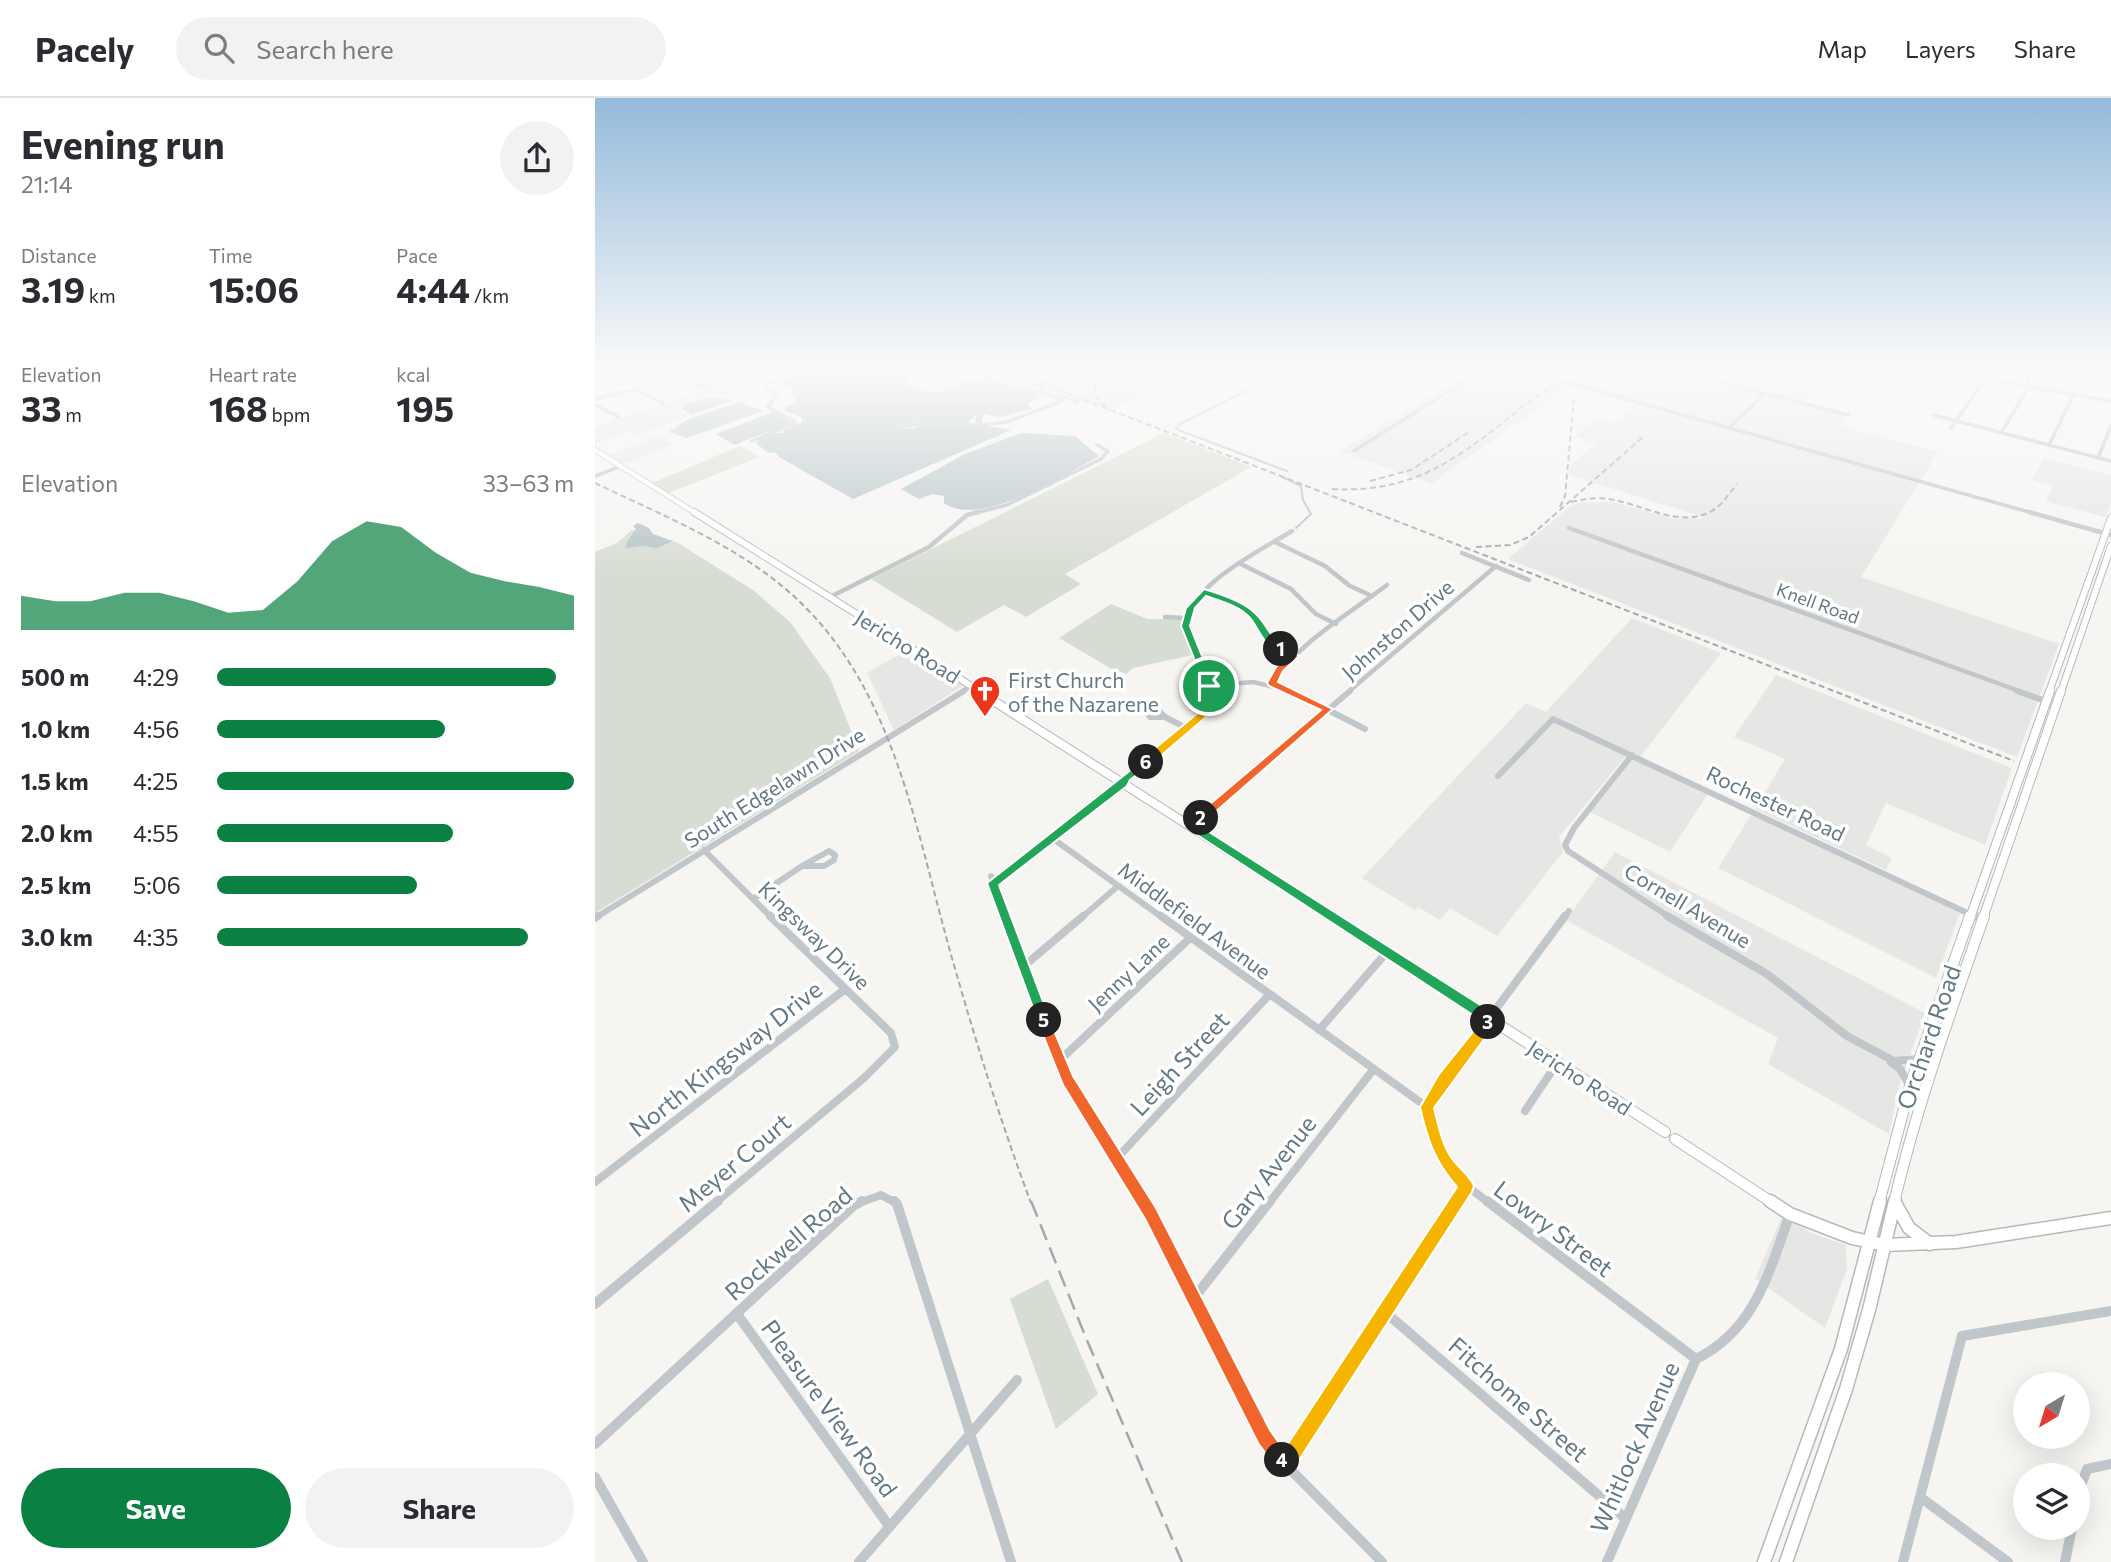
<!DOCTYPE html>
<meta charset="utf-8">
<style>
:root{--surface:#fff;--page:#f2f2f3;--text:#2b2b33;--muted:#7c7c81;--line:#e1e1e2;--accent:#0b8043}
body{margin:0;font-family:Commissioner,sans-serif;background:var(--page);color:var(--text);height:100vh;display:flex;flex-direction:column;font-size:26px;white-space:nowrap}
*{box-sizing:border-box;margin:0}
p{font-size:23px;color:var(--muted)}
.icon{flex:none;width:38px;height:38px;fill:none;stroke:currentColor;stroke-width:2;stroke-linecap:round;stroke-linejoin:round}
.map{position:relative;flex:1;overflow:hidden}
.details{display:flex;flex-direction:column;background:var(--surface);width:595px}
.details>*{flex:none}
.needle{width:46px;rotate:218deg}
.tools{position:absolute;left:1418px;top:1274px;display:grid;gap:14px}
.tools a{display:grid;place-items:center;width:77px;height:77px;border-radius:50%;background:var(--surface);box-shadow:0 7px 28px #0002;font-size:35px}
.pin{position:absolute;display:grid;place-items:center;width:60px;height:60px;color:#fff;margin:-30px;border:4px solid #fff;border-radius:50%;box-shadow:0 2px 7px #0007}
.km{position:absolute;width:35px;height:35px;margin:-18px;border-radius:50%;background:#222;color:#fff;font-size:19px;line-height:35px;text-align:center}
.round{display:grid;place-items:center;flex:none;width:74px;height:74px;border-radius:37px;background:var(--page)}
.overview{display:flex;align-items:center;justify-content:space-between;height:119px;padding:0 21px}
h1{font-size:38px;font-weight:700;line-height:52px}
.figures{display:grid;grid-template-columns:repeat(3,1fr);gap:10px;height:119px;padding:7px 21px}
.figures div{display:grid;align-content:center}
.figures b{font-size:35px;font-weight:700}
.figures small{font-size:19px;font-weight:400}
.figures p{font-size:19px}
.chart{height:196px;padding:14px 21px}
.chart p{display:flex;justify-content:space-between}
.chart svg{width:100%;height:126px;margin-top:7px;fill:var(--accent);opacity:.7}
.button{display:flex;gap:14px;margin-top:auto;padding:14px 21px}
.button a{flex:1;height:80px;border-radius:42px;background:var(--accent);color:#fff;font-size:28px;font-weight:700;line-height:80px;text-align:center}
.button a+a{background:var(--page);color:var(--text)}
ul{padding:0 21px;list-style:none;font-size:23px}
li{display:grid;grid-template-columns:112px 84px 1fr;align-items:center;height:52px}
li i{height:18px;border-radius:9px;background:var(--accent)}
header{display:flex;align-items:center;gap:42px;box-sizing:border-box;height:98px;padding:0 35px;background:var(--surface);border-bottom:2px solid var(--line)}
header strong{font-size:33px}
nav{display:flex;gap:38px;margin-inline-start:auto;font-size:24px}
.search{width:490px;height:63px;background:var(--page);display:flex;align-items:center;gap:18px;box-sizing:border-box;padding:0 24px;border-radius:38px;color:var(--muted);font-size:26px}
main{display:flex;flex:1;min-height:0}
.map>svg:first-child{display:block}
.built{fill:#e6e7e5}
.green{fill:#d8ddd3}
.water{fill:#b6c5c8}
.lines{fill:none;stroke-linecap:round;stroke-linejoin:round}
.stream{stroke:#b6c5c8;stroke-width:2}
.major-far4-casing{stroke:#b4b9bc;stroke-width:6}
.major-far3-casing{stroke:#b4b9bc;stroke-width:8}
.major-far2-casing{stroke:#b4b9bc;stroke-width:10}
.major-far1-casing{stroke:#b4b9bc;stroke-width:12}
.major-casing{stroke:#b4b9bc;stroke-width:15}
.minor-far4{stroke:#c0c6c9;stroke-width:3.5}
.minor-far3{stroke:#c0c6c9;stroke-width:4.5}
.minor-far2{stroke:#c0c6c9;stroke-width:6}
.minor-far1{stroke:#c0c6c9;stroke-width:8}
.minor{stroke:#c0c6c9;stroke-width:10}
.major-far4{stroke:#fff;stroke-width:4.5}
.major-far3{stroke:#fff;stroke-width:6}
.major-far2{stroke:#fff;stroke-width:8}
.major-far1{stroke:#fff;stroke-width:10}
.major{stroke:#fff;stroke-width:12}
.rail-far1{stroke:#a1a9ae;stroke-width:2;stroke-dasharray:6 3.5;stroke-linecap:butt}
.rail{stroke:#a1a9ae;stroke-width:2.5;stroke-dasharray:17 8;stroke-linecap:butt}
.split-1{fill:#22a559;stroke:#fff;stroke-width:2}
.split-2{fill:#f0652b;stroke:#fff;stroke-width:2}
.split-3{fill:#22a559;stroke:#fff;stroke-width:2}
.split-4{fill:#f5b400;stroke:#fff;stroke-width:2}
.split-5{fill:#f0652b;stroke:#fff;stroke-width:2}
.split-6{fill:#22a559;stroke:#fff;stroke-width:2}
.split-7{fill:#f5b400;stroke:#fff;stroke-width:2}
.labels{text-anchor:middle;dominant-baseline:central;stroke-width:7;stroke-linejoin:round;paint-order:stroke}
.far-street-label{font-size:18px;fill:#637985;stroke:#fff}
.street-label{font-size:21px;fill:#637985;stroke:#fff}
.poi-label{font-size:21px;fill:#637985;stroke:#fff;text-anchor:start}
.near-street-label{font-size:24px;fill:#637985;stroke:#fff}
</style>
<header>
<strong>Pacely</strong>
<div class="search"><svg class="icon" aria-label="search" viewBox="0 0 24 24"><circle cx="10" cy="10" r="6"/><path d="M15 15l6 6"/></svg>Search here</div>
<nav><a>Map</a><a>Layers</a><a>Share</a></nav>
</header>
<main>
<section class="details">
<div class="overview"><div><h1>Evening run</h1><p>21:14</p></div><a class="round"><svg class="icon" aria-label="share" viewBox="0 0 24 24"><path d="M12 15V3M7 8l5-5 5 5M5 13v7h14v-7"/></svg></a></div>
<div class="figures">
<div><p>Distance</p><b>3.19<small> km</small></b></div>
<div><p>Time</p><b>15:06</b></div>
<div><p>Pace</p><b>4:44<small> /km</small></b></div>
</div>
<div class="figures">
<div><p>Elevation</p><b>33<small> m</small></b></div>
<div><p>Heart rate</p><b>168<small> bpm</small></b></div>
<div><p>kcal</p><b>195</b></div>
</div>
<div class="chart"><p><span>Elevation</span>33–63 m</p>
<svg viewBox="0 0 160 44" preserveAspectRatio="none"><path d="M0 44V32L10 34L20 34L30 31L40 31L50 34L60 38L70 37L80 27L90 13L100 6L110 8L120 17L130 24L140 27L150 29L160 32V44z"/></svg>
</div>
<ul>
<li><b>500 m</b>4:29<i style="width:95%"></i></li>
<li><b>1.0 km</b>4:56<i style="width:64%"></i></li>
<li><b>1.5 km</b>4:25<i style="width:100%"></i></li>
<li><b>2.0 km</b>4:55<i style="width:66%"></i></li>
<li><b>2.5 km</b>5:06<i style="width:56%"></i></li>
<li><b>3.0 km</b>4:35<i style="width:87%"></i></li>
</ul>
<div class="button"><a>Save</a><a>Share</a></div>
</section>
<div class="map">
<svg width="1516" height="1464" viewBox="0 0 1516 1464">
<rect width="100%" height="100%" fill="#f6f5f2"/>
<path class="built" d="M23,274H103L37,287L32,283L11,286L8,292L0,294V287L5,286L7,280L25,277Z
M117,274H219L160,281L164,285L124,299L117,295L85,307L83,311L94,318L43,337L36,333L0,346V329L109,292L97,285L77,292L68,287L45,295L35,290Z
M410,274H599L512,314Z
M874,274H930L976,287L836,386L745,353Z
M937,274H1014L1000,291Z
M1096,274H1209L1233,280L1209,304L1256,316L1246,328L1343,354L1266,479L1464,546L1422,659L913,461L975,408L987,404H1018L1080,421L1111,420L974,377L975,367L1001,346L979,338L1001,321L1016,326L1041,306L1009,296L1034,277L1077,289Z
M65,338L79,347L27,366L13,357Z
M1448,360L1516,377V405L1510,419L1451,403L1458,388L1437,382Z
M1037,520L1126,555L1045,659L1034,654L964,739L968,754L902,838L855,810L845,822L823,809L820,812L767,780L931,605L951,614Z
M314,551L369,587L299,632L272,575Z
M1181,577L1417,670L1390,747L1291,705L1271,747L1297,760L1291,772L1160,711L1190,661L1139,639Z
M1038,659L1114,694L1075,754L995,714Z
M1156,717L1365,815L1341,880L1123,770Z
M1020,754L1330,915L1305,985L1294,1036L1173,966L1183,940L971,822Z
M1187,1118L1216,1135L1251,1147L1252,1171L1230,1230L1160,1181Z"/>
<path class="green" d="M569,335L656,369L470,476L486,486L431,519L409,507L362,534L276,481Z
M145,348L165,359L73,395L57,385Z
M37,432L83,445L158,492L195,524L235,580L264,653L0,815V454L22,445Z
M516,506L552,521H587L598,557L538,570L531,576L515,570L464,540Z
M453,1181L503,1296L461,1331L415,1201Z"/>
<path class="water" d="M235,274H343L305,280L313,281V286C352,308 356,278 385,281C396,282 440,294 449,298L432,306L437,311L404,319L388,316L387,325H380L381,317L373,325L319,324L301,328C312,334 321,329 332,326C349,324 401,328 416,332L258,401L184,359L181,355L172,354L161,345C165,339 181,334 189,335L188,332L207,324L206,319L190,313L191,309L202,303L195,297L198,293L195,288H188L184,283Z
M117,298L137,303L96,317L86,310L89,306Z
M144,304L168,313L92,340L74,334L91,322Z
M178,314L198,324L139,347L121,336Z
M426,335L480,338L504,358C471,376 385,431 349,405V398L338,396L324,401L306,391L370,356Z
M43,425L54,430L58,436L78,443L62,450L48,448L30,450L33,442L41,431L38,428Z"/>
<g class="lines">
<path class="stream" d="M690,274L585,326L581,331L692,373
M687,379L706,388L708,402L716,416L701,430"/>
<g class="major-far4-casing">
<path id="major-far4" d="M1470,274L1516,283
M0,295L110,274
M0,352L102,416"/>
</g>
<g class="major-far3-casing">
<path id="major-far3" d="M99,414L386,594
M1454,594L1516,420
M1466,594L1516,448"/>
</g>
<g class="major-far2-casing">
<path id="major-far2" d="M383,593L739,820
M1375,820L1455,593
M1388,820L1466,593"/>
</g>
<g class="major-far1-casing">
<path id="major-far1" d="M736,818L1070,1034
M1080,1041L1178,1105
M1284,1105L1315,988L1375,818
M1299,1105C1322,1007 1356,913 1389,818"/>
</g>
<g class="major-casing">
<path id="major" d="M1175,1103L1195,1116L1257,1140L1290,1147L1361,1144L1516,1120
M1300,1105L1314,1130L1335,1146
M1169,1464L1246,1251L1285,1103
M1191,1464L1251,1291L1274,1212L1300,1103"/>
</g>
<path class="minor-far4" d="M141,274L148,278
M407,274L447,290
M935,274L1441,416
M1096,276L1254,317
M1362,276L1516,303
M86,279L110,291
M0,280L23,277
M337,287L345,281L382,274
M464,297L482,304
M0,302L39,291L68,305
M0,307L24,319
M1338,317L1516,363
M1134,330L1170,295
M1356,330L1390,281
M284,332L323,326L383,327L412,324L467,303C442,287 408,295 386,274
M1406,335L1434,288V274
M157,343L201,324L173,309L181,296L170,289V285L232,274
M1454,347L1479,296
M759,353L884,274
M1503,360L1516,328
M0,378L26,368
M376,416L412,407L506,361L513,353L502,347"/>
<path class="minor-far3" d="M1434,414L1516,437
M974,430L1427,594
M680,444L730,468L755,488L777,498
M867,455L934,482
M646,466L696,491L721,516L741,526
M609,494L648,509L659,518L672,541L700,558
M235,499L334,449L372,417L383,414
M570,519L591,520
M677,585C706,543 752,517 792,487
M614,588L658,584L700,594
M366,594L376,588
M612,594C612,574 598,558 593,538C581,492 665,453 697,433
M753,594L901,468"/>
<path class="minor-far2" d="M696,593L770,631
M1422,593L1462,607
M561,610L570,619H555L551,614Z
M570,619L593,631
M1037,657L979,730L970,747L973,753L1076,820
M903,678L958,621L1383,820
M597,728L755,593
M457,740L568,820
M109,752L177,820
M234,753L240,757L239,762L229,768H207Z
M396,778L412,820
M398,785L528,685L530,680L606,618L612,603V593
M158,801L207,768
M0,820L369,593
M486,820L523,788
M969,820L974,813"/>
<path class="minor-far1" d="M411,818L473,982L549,1105
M566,818L832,1009L840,1044L863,1081L894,1105
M1072,818L1172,876L1252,938L1299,963L1325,961
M1380,818L1388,822
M0,820L3,818
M429,868L488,818
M724,932L792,854
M465,962L595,840
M1296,964L1305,971L1315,988
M832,1009L849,981L970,818
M930,1013L963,964
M522,1060L674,897
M0,1084L249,892
M120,1105L269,980L300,949L296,935L175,818
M264,1105L286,1097L301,1105
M674,1105L778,972
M860,1105L871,1088"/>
<path class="minor" d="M299,1103L302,1106L416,1464
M548,1103L669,1338L690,1366L787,1464
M892,1103L1101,1261
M599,1200L675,1103
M0,1206L123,1103
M790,1214L1030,1420
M142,1216L294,1428
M0,1346L258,1108L267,1103
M690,1366L861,1103
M0,1379L48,1464
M1482,1398L1492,1371L1516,1366
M1325,1399L1413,1464
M264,1464L422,1282
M1012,1464L1101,1261C1160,1232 1174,1174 1195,1116
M1308,1464L1367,1238L1516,1213
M1470,1464L1477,1430"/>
<use href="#major-far4" class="major-far4"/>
<use href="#major-far3" class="major-far3"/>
<use href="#major-far2" class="major-far2"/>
<use href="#major-far1" class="major-far1"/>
<use href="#major" class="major"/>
<path class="rail-far1" d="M418,274L1419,663
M511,309L503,301L500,291L514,274
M925,310L960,287
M775,383L816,372L874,334
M0,385C73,420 155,452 212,511C301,602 322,736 355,853C379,938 405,1022 436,1105
M737,391C822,396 869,356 932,305
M976,404C989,401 1001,399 1014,401C1047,406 1083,430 1115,414C1127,408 1134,395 1142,386
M965,409L970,398L979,301
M881,449L915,447L934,439L1048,339"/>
<path class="rail" d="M436,1103L491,1240L587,1464"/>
</g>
<linearGradient id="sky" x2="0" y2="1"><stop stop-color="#94bbdb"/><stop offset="0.57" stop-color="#fbfaf9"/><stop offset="1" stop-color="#fbfaf9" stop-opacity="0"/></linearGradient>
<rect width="1516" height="479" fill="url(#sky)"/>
<path class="split-1" d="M609,491C626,496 648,503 660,515C673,527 672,536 689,549V553C670,554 665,532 655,520C645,508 625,503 611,498L600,510L595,528L619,588L611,590L586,528L591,510Z"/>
<path class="split-2" d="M682,549H689L704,558L688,573L683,584L738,611L610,723H602V717L726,612L674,588L672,585L681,569L693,558L682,553Z"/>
<path class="split-3" d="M606,716L612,720L605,728L901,917V926L893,931L889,929L887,923L593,731V725Z"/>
<path class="split-4" d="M893,918L898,920V929L839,1010C844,1029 847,1047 858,1062C865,1071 875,1078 879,1088L877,1094L697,1373L690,1375L684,1373L678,1362L680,1355L688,1353L862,1089C840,1064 832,1041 825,1009L844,976L889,920Z"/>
<path class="split-5" d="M449,916L453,918L478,978L561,1110L675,1332L696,1362L693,1368L687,1371L680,1368L663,1345L550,1121L468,987L442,922Z"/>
<path class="split-6" d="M551,660L556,664L555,667L535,682L532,688L404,787L455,922L449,928L444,926L392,785Z"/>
<path class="split-7" d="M611,586L619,588L617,608L610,620L555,667H547V661L603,615Z"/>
<defs>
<g id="church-pin" transform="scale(1.575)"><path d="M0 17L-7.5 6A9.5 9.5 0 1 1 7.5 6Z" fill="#ed351a" stroke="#fff"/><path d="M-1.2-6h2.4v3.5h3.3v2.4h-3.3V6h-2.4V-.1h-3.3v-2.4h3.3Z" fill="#fff"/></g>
</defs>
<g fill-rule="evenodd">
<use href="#church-pin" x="390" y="593"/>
</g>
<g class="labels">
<g class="far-street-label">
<text transform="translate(1223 505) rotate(20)">Knell Road</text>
</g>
<g class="street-label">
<text transform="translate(802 531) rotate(-41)">Johnston Drive</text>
<text transform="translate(313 548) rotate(32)">Jericho Road</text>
<text transform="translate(179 689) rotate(-32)">South Edgelawn Drive</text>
<text transform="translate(1181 705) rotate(25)">Rochester Road</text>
<text transform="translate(1093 807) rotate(31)">Cornell Avenue</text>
<text transform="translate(600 822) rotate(36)">Middlefield Avenue</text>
<text transform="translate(220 837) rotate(44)">Kingsway Drive</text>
<text transform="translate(533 874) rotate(-43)">Jenny Lane</text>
<text transform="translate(985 979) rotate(33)">Jericho Road</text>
</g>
<g class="poi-label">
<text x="413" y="581">First Church<tspan x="413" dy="24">of the Nazarene</tspan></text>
</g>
<g class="near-street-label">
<text transform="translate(1333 939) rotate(-71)">Orchard Road</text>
<text transform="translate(130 960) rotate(-38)">North Kingsway Drive</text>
<text transform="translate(584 965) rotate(-47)">Leigh Street</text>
<text transform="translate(139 1064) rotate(-40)">Meyer Court</text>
<text transform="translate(673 1074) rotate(-52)">Gary Avenue</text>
<text transform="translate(959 1130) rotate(37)">Lowry Street</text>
<text transform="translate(193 1145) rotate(-41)">Rockwell Road</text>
<text transform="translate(924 1301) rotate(41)">Fitchome Street</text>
<text transform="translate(235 1310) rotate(54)">Pleasure View Road</text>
<text transform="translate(1039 1349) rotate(-66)">Whitlock Avenue</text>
</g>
</g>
</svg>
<div class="tools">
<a><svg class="needle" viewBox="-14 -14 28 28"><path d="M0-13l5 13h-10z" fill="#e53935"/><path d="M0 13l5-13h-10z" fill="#7c7c81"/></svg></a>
<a><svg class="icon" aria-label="layers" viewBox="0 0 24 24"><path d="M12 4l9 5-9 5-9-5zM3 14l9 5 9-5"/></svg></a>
</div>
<div class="pin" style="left:614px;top:588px;background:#1e9e55"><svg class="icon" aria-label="arrive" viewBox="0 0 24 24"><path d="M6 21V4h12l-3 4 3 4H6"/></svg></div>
<b class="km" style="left:686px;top:551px">1</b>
<b class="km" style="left:606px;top:720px">2</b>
<b class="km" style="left:893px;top:924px">3</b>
<b class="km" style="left:687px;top:1362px">4</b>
<b class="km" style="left:449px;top:922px">5</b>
<b class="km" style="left:551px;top:664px">6</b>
</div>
</main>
